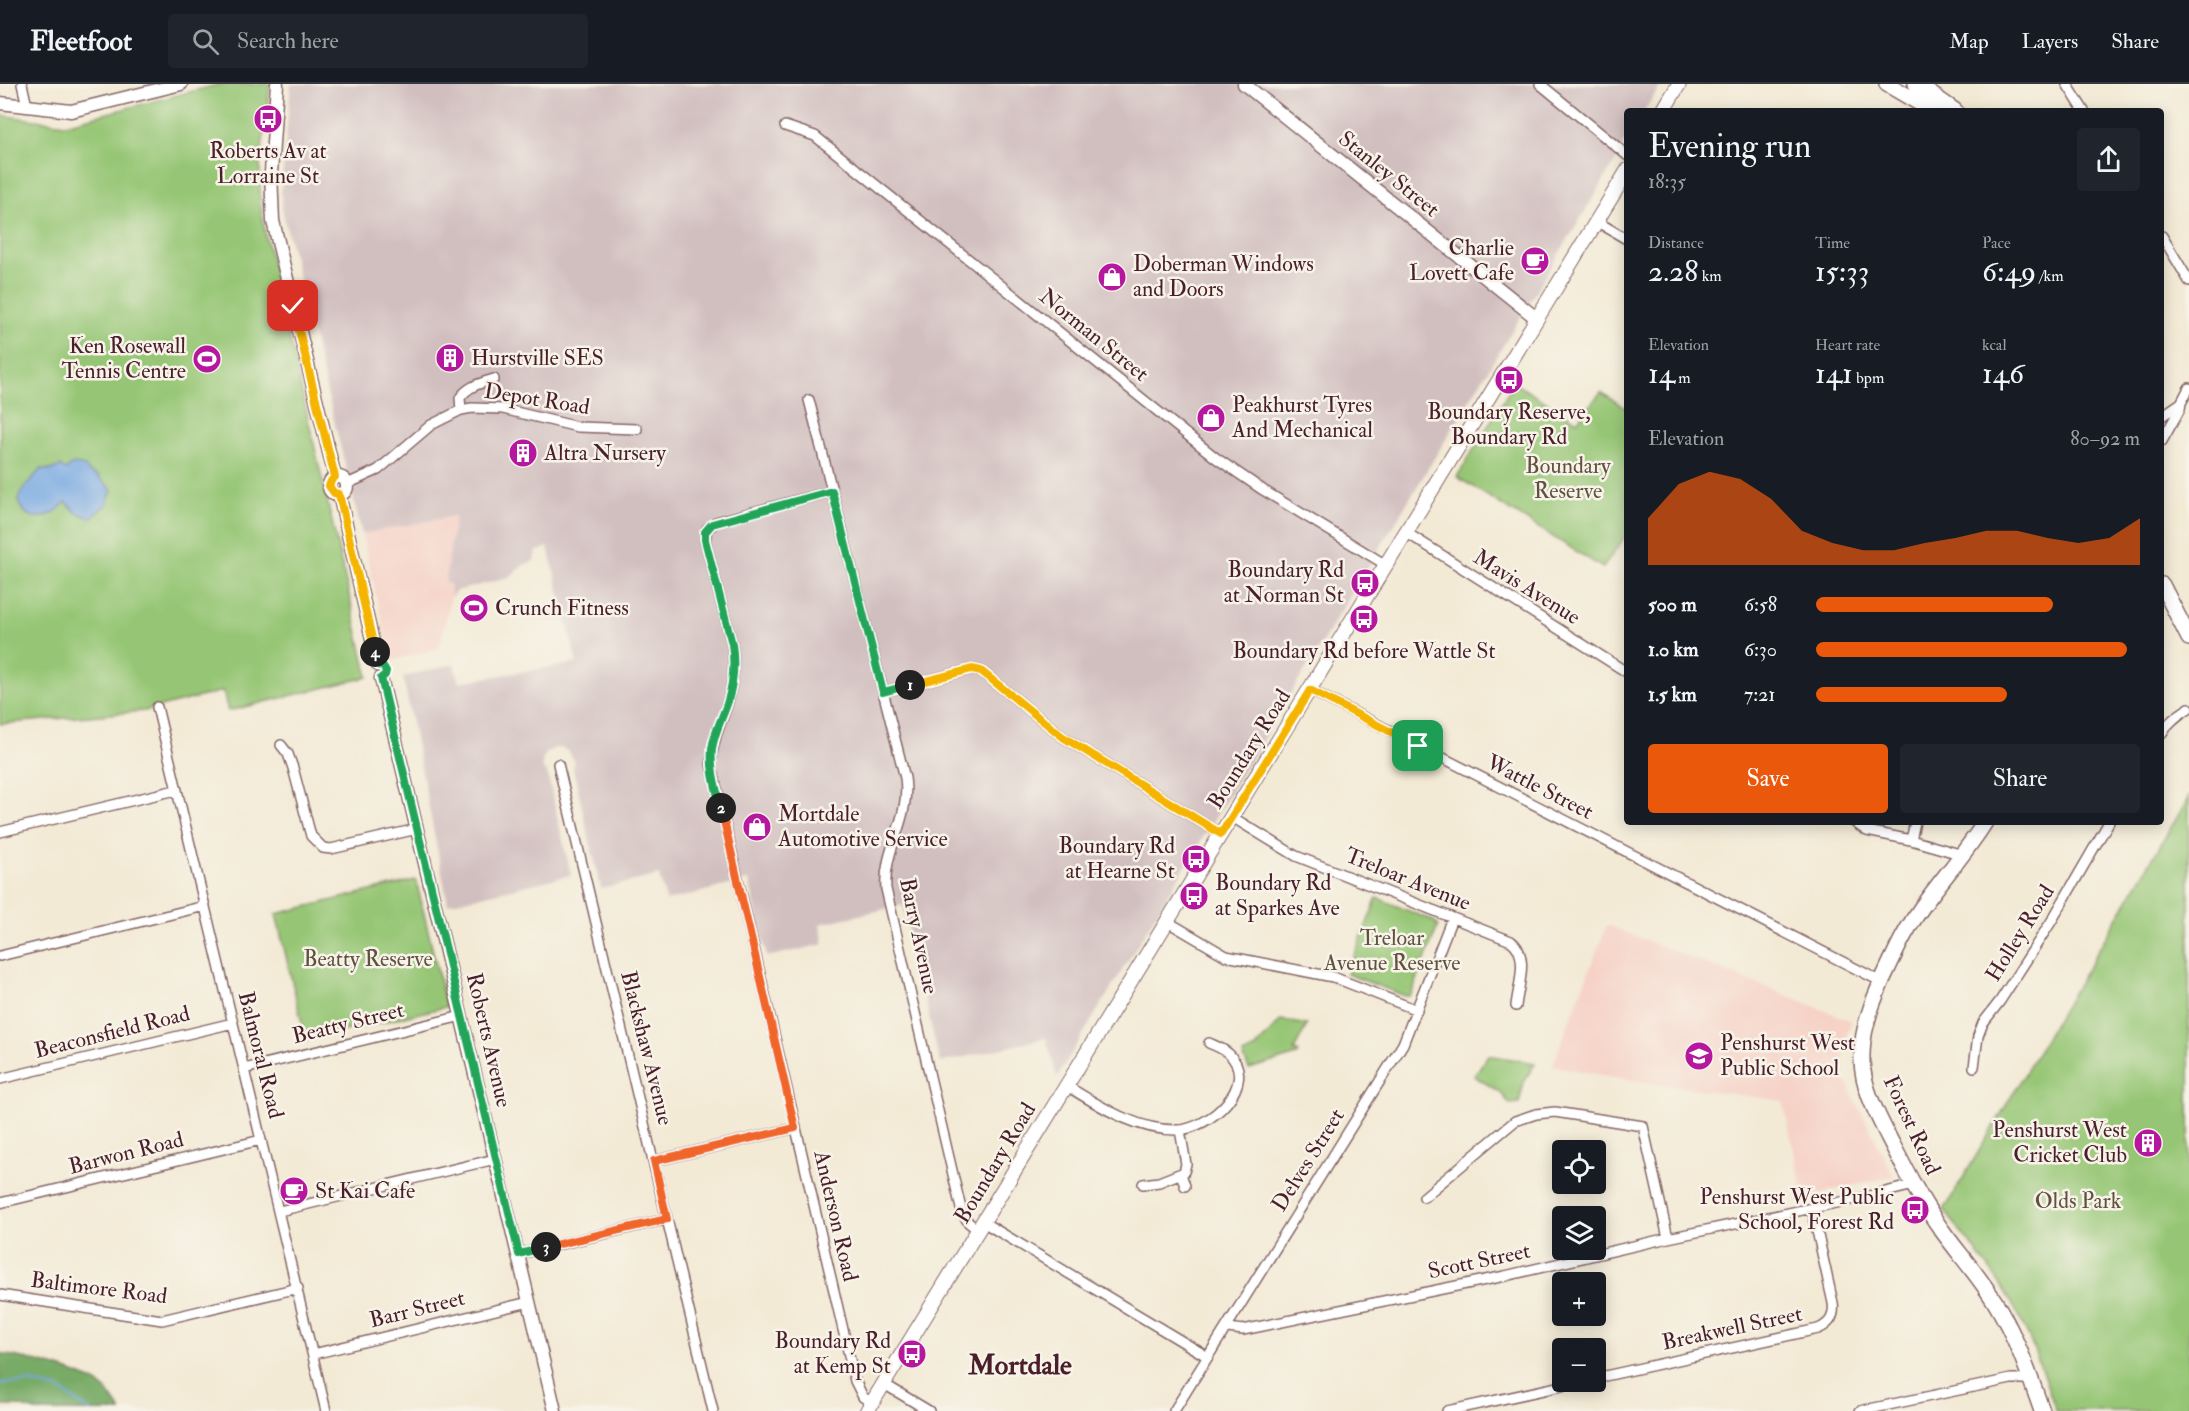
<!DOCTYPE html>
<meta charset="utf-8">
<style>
:root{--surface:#171b24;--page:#20242c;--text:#f1f3f6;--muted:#9ea1a6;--line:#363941;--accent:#ea580c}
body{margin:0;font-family:"IM FELL Double Pica",serif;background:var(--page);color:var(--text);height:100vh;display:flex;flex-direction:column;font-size:22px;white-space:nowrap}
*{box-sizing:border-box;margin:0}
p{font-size:20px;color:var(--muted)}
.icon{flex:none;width:33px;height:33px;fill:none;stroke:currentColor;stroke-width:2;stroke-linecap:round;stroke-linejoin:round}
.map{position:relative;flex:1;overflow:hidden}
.details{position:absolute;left:1624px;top:24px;width:540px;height:717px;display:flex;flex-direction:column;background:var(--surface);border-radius:6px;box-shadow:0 3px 15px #0003}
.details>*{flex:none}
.buttons{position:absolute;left:1552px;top:1056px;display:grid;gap:12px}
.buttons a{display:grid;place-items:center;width:54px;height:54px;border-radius:6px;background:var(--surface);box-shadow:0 3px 15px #0003;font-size:30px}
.pin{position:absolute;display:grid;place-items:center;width:51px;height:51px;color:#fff;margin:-26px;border-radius:12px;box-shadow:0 3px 9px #0006}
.km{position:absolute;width:30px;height:30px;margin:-15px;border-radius:50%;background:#222;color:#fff;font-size:16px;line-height:30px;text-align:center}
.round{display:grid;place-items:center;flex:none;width:63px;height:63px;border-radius:6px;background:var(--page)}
.head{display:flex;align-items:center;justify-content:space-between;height:102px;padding:0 24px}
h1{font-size:33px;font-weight:600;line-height:45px}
.stats{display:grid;grid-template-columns:repeat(3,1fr);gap:9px;height:102px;padding:6px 24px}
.stats div{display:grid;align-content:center}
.stats b{font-size:30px;font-weight:600}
.stats small{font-size:16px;font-weight:400}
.stats p{font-size:16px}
.chart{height:168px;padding:12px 24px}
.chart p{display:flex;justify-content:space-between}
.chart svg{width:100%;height:108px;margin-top:6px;fill:var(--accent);opacity:.7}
.cta{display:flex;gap:12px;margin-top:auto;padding:12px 24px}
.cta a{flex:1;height:69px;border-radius:6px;background:var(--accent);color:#fff;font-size:24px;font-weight:600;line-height:69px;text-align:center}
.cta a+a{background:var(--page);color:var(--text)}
ul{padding:0 24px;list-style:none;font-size:20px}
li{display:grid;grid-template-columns:96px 72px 1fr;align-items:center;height:45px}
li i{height:15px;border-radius:8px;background:var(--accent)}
header{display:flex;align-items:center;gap:36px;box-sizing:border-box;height:84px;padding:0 30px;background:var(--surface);border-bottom:2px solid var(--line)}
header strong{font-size:28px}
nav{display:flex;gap:33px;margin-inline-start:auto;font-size:21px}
.search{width:420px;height:54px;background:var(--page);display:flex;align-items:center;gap:15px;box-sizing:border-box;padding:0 21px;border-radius:6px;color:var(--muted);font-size:22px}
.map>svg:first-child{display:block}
.built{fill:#f6d1c6}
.industrial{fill:#d1bfbf}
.green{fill:#96c675;stroke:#707250;stroke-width:1.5}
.forest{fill:#78ab66;stroke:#616548;stroke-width:1.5}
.water{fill:#77a9e2;stroke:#606486;stroke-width:1.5}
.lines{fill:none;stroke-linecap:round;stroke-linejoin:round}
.stream{stroke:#77a9e2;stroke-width:2}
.minor-casing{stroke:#856666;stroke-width:12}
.tertiary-casing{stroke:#856666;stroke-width:15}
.secondary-casing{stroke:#856666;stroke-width:16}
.primary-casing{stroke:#856666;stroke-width:18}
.minor{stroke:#fff;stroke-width:9}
.tertiary{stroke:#fff;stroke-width:12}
.secondary{stroke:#fff;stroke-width:14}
.primary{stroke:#fff;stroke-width:15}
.split-1-casing{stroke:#fff;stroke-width:12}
.split-2-casing{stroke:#fff;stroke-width:12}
.split-3-casing{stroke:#fff;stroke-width:12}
.split-4-casing{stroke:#fff;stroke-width:12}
.split-5-casing{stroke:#fff;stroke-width:12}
.split-1{stroke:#f5b400;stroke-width:8}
.split-2{stroke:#22a559;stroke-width:8}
.split-3{stroke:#f0652b;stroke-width:8}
.split-4{stroke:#22a559;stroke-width:8}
.split-5{stroke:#f5b400;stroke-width:8}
.labels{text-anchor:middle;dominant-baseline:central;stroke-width:5;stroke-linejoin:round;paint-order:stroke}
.poi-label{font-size:22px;fill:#4a1f2b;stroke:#f7f3e8;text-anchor:start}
.street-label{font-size:22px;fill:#4a1f2b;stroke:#f7f3e8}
.park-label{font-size:22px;fill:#615141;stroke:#f7f3e8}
.district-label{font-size:28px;font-weight:bold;fill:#4a1f2b;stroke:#f7f3e8}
</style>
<header>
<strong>Fleetfoot</strong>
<div class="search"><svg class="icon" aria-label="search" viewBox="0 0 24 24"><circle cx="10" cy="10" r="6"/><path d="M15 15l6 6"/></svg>Search here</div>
<nav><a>Map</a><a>Layers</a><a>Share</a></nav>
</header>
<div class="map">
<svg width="2189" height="1327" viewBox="0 0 2189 1327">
<rect width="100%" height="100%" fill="#f7f3e8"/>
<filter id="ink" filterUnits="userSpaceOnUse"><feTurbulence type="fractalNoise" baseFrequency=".0167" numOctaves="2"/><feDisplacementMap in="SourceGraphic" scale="12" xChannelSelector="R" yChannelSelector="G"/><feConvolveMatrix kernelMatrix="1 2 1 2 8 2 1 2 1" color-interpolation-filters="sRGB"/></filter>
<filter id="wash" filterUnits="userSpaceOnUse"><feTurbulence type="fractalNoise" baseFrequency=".008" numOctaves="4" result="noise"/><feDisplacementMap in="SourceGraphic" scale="24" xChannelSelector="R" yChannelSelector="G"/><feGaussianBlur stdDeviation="1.35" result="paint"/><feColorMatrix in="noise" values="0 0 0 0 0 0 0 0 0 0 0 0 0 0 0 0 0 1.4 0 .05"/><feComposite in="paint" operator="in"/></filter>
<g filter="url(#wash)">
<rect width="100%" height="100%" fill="#f3ead5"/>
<path class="built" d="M455,432L445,497L451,501V513L439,564L391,577L362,450Z
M1607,841L1852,937L1843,962L1844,994L1894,1092L1804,1113L1783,1017L1637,997L1552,982Z"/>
<path class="industrial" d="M291,0H1662L1644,27H1628L1627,53L1615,78L1057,993L1046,954L940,979L903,821L820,840L824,860L767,873L749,796L666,817L659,791L601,805L573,685L574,676L569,668L562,664H554L548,668L543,674L542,683L545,688H547L571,791L448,820L403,593L454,580L459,598L577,579L548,463L536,468L534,477L524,481L508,494L456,507L451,513V501L445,498L455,432L362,450L282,125L281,107Z"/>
<path class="green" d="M221,0H270L260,83V115L265,149L368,593L228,627L223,607L144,627L0,640V31L65,40Z
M1514,299L1577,337L1601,308L1627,325V450L1603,484L1457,393Z
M2189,713V1327H2056C2041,1283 2026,1238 2000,1200C1983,1174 1962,1150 1944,1126Z
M416,796L446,923L306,956L276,830Z
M1377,814L1434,837L1438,842L1412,909L1409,912H1405L1347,890Z
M1281,936L1307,941L1294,966L1299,969L1297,971L1249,985L1243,971L1255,965Z
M1488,971L1535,979L1524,998L1519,1019L1510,1020L1500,1008L1474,992Z"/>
<path class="forest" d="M0,1270C25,1273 85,1289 104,1304C111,1310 116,1320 121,1327H36L18,1322H0Z"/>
<path class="water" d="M75,380L84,382L89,388L98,392L112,406L106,421L91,434L77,429L66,418C62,421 59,425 55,428C40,437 22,435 18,415L23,405L41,385L51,386L60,382L66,386L71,381Z"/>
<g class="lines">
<path class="stream" d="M0,1299L30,1298L59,1305L90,1327"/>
</g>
</g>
<g filter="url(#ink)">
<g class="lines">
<g class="minor-casing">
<path id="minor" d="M22,0L27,22
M1540,0L1628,72
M2067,0L2084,27
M785,42L815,52L1216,374L1263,406L1386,481
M1596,137L1628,156
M2162,152L2189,197
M809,316L905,694C911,735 883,764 886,805L962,1129L969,1139L978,1146
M461,326L460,314C468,302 481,299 494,295
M2162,332L2181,319
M2162,357L2180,325L2181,319L2189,304
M347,400L378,386L431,341L461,326L472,324L503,325L578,343L637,345
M832,407L716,438L707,445L705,456L732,560C735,580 733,601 727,621C720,641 712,658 711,680L855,1297L863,1313L872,1319
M1407,449L1628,589
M1310,606L1882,898
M883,608L972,585L981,587L1063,653L1221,750
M157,623L326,1327
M2162,649C2168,638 2178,631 2189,624
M281,661L288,670L293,684L311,752L323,764L331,765L417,745
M558,680L713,1327
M1232,733L1296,772L1511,857C1530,871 1518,902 1516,922
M1854,738L1867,747L1911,756L1963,771
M0,748L176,706
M1911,756L1915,738
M1168,838L1226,872L1333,893L1417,926
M0,872L205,822
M1974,983L1978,952L1983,939L2000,917L2051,838L2109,738
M244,985L462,932
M0,995L233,939
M1067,1002C1100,1022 1137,1047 1178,1046C1209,1045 1260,1000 1229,970C1224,965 1216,962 1209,959
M654,1077L795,1044
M1181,1090L1185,1102
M1143,1100L1159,1098L1184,1088L1186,1080L1180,1046
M1424,1113L1515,1037L1536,1030L1555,1028L1643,1042L1668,1154
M0,1119L261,1056
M279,1127L495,1075
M983,1138L1208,1273
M519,1170L667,1135
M0,1211L162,1236L298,1204
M1228,1244L1243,1246L1505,1192L1668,1154L1865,1113L1914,1101
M313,1270L529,1218
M1596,1294L1818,1245C1830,1240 1835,1232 1833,1219L1812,1124
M884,1300L929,1327
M1174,1327L1403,960L1452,834
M1447,1327L1580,1298
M1860,1327L2011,1295H2030"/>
</g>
<g class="tertiary-casing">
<path id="tertiary" d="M277,0L271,89L273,137L335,393
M1244,0L1536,234
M0,19L71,27L181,0
M329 402a9 9 0 1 1 18 0a9 9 0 1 1-18 0Z
M339,410L378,581
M381,594L555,1327"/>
</g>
<g class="secondary-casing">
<path id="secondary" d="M1663,27L1679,0
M867,1327L1628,86"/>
</g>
<g class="primary-casing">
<path id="primary" d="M1887,0L1933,27
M1916,0L1955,27
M2162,501L2189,554
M1985,738C1959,780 1921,816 1899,861C1882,896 1860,938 1862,977C1863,1005 1877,1030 1889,1054C1905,1085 1921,1117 1941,1145C1959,1170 1979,1192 1995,1218C2016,1252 2029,1290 2042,1327"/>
</g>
<use href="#minor" class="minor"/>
<use href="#tertiary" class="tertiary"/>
<use href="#secondary" class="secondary"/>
<use href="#primary" class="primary"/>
</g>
</g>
<g class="lines" filter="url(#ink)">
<g class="split-1-casing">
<path id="split-1" d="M910,601L972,585L981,587L1063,653L1221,750L1310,606L1418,662"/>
</g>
<g class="split-2-casing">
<path id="split-2" d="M721,724C716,704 710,685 712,665C714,649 722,635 727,620C733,601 735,580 732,560L705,456V448L712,440L832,407L883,608L910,601"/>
</g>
<g class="split-3-casing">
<path id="split-3" d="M546,1163L667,1135L654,1077L795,1044L721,724"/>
</g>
<g class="split-4-casing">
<path id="split-4" d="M375,568L378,581L383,582L386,587L385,591L381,594L519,1170L546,1163"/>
</g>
<g class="split-5-casing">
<path id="split-5" d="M293,222L335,393L331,397L329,402L334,409L339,410L375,568"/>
</g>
<use href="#split-1" class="split-1"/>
<use href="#split-2" class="split-2"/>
<use href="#split-3" class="split-3"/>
<use href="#split-4" class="split-4"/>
<use href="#split-5" class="split-5"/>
</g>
<defs>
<g id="bus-disc" transform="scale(1.5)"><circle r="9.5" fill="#b5179e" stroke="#f7f3e8"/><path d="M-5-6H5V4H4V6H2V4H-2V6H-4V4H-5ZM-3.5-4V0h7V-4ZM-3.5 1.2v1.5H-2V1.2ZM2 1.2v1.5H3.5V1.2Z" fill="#fff"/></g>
<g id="cafe-disc" transform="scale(1.5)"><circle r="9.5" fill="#b5179e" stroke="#f7f3e8"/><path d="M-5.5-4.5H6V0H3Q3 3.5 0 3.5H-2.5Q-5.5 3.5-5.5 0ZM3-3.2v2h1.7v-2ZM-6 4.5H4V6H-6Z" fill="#fff"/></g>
<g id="shop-disc" transform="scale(1.5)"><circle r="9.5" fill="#b5179e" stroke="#f7f3e8"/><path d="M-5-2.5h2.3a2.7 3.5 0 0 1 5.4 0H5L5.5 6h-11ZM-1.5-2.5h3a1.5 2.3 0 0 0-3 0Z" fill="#fff"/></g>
<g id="building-disc" transform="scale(1.5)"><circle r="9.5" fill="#b5179e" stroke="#f7f3e8"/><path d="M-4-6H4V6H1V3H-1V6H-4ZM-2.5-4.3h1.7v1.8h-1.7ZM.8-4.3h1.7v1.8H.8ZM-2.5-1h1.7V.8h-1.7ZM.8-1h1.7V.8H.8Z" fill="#fff"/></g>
<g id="stadium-disc" transform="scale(1.5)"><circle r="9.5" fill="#b5179e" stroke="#f7f3e8"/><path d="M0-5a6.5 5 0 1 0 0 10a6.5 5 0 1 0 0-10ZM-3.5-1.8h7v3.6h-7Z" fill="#fff"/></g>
<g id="school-disc" transform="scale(1.5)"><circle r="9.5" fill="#b5179e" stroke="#f7f3e8"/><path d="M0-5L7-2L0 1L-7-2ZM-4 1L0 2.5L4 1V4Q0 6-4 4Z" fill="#fff"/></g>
</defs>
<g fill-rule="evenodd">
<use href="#bus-disc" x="268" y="35"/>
<use href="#cafe-disc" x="1535" y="177"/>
<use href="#shop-disc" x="1112" y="193"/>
<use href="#building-disc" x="450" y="274"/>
<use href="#stadium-disc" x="207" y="275"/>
<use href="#bus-disc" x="1509" y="296"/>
<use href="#shop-disc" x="1211" y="334"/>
<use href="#building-disc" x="523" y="369"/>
<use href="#bus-disc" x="1365" y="499"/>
<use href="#stadium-disc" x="474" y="524"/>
<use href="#bus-disc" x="1364" y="535"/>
<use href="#shop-disc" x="757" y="743"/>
<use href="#bus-disc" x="1196" y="775"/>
<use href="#bus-disc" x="1194" y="812"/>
<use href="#school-disc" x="1699" y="972"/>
<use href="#building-disc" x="2148" y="1059"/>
<use href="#cafe-disc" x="294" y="1107"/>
<use href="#bus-disc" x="1915" y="1126"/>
<use href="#bus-disc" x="912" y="1270"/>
</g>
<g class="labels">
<g class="poi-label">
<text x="268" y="67" text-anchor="middle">Roberts Av at<tspan x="268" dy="25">Lorraine St</tspan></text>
<text x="1514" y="164" text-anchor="end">Charlie<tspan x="1514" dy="25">Lovett Cafe</tspan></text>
<text x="1133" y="180">Doberman Windows<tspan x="1133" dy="25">and Doors</tspan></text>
<text x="186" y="262" text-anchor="end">Ken Rosewall<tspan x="186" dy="25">Tennis Centre</tspan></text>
<text x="471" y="274">Hurstville SES</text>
<text x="1232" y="321">Peakhurst Tyres<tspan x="1232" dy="25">And Mechanical</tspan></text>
<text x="1509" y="328" text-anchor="middle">Boundary Reserve,<tspan x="1509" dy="25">Boundary Rd</tspan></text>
<text x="544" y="369">Altra Nursery</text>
<text x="1344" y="486" text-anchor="end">Boundary Rd<tspan x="1344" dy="25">at Norman St</tspan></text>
<text x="495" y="524">Crunch Fitness</text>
<text x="1364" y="567" text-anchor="middle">Boundary Rd before Wattle St</text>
<text x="778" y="730">Mortdale<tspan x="778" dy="25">Automotive Service</tspan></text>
<text x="1175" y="762" text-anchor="end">Boundary Rd<tspan x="1175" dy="25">at Hearne St</tspan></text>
<text x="1215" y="799">Boundary Rd<tspan x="1215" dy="25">at Sparkes Ave</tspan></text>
<text x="1720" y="959">Penshurst West<tspan x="1720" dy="25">Public School</tspan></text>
<text x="2127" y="1046" text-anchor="end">Penshurst West<tspan x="2127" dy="25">Cricket Club</tspan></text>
<text x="315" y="1107">St Kai Cafe</text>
<text x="1894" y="1113" text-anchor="end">Penshurst West Public<tspan x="1894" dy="25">School, Forest Rd</tspan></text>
<text x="891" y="1257" text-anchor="end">Boundary Rd<tspan x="891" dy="25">at Kemp St</tspan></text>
</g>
<g class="street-label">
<text transform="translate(1389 90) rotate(39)">Stanley Street</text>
<text transform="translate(1094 251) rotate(39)">Norman Street</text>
<text transform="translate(537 315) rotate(9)">Depot Road</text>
<text transform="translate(1527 503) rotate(32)">Mavis Avenue</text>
<text transform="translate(1249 665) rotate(-58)">Boundary Road</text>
<text transform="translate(1540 703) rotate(27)">Wattle Street</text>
<text transform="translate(1408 795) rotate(22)">Treloar Avenue</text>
<text transform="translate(2020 849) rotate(-58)">Holley Road</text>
<text transform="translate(919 852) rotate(78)">Barry Avenue</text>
<text transform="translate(348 939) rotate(-14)">Beatty Street</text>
<text transform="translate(112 948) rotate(-14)">Beaconsfield Road</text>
<text transform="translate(489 956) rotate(77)">Roberts Avenue</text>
<text transform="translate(647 964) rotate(76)">Blackshaw Avenue</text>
<text transform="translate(261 971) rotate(76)">Balmoral Road</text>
<text transform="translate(1912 1041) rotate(65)">Forest Road</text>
<text transform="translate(126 1069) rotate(-14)">Barwon Road</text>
<text transform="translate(1308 1076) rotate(-58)">Delves Street</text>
<text transform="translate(995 1079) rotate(-59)">Boundary Road</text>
<text transform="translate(836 1132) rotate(77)">Anderson Road</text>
<text transform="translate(1479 1177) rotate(-12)">Scott Street</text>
<text transform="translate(99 1204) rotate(7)">Baltimore Road</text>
<text transform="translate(417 1225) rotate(-14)">Barr Street</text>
<text transform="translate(1732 1244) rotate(-12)">Breakwell Street</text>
</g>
<g class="park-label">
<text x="1568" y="382">Boundary<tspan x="1568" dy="25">Reserve</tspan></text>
<text x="1392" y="854">Treloar<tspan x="1392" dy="25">Avenue Reserve</tspan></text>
<text x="368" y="875">Beatty Reserve</text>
<text x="2078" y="1117">Olds Park</text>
</g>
<g class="district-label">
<text x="1020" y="1281">Mortdale</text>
</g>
</g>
</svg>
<div class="buttons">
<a><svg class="icon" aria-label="locate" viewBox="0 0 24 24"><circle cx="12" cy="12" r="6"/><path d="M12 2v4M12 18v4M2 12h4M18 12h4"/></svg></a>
<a><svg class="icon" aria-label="layers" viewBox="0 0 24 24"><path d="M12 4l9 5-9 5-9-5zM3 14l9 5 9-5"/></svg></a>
<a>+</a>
<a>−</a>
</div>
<div class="pin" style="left:1418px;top:662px;background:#1e9e55"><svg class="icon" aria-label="arrive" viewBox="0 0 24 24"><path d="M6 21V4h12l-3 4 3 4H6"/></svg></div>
<div class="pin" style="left:293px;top:222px;background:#d93025"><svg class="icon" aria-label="check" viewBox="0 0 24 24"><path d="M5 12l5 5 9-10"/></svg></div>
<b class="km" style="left:910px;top:601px">1</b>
<b class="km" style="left:721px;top:724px">2</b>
<b class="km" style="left:546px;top:1163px">3</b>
<b class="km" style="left:375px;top:568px">4</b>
<section class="details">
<div class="head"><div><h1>Evening run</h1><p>18:35</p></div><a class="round"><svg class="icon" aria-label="share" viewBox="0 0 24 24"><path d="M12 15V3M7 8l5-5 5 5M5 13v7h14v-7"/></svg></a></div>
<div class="stats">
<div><p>Distance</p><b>2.28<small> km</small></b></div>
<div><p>Time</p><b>15:33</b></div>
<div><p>Pace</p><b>6:49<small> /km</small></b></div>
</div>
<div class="stats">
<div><p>Elevation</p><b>14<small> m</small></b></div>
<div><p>Heart rate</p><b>141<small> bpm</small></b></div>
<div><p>kcal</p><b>146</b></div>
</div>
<div class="chart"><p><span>Elevation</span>80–92 m</p>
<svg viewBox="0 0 160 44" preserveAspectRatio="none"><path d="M0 44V25L10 11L20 6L30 9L40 17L50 30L60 35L70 38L80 38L90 35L100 33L110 30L120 30L130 33L140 35L150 33L160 25V44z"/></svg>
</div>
<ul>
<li><b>500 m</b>6:58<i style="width:73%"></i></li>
<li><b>1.0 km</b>6:30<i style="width:96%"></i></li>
<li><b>1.5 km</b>7:21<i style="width:59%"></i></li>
</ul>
<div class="cta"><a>Save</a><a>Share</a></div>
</section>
</div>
